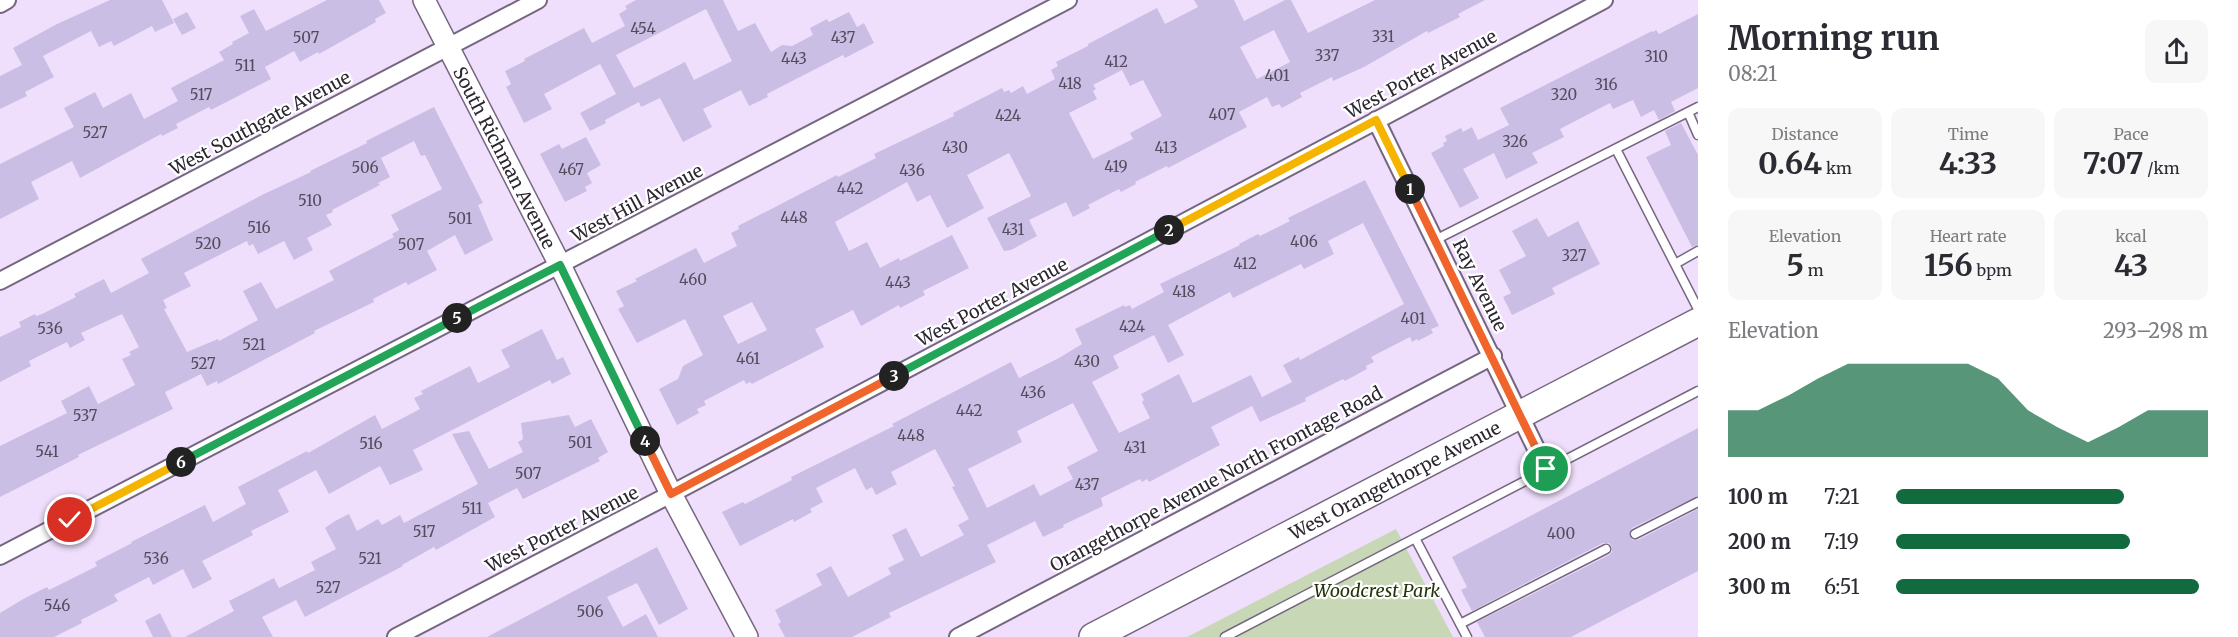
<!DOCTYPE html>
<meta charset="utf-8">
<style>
:root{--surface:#fff;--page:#f7f7f7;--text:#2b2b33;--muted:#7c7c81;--accent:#116b3f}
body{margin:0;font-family:Merriweather,serif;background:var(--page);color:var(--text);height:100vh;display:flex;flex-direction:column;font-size:22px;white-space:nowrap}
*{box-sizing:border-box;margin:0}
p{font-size:20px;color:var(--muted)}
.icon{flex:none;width:33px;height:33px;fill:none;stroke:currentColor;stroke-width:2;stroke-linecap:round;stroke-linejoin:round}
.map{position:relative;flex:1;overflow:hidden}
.panel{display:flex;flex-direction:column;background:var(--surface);width:540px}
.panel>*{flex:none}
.pin{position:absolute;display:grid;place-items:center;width:51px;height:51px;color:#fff;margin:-26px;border:3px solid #fff;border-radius:50%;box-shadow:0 2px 6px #0007}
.km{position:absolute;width:30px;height:30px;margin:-15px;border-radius:50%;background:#222;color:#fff;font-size:16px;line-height:30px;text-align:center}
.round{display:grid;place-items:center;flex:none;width:63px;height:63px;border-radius:12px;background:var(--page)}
.summary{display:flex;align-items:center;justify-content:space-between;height:102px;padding:0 30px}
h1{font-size:33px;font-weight:700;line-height:45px}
.figures{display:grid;grid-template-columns:repeat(3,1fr);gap:9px;height:102px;padding:6px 30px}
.figures div{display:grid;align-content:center;border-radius:12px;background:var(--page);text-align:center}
.figures b{font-size:30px;font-weight:700}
.figures small{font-size:16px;font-weight:400}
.figures p{font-size:16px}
.chart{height:168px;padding:12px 30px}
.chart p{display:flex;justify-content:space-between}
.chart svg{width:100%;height:108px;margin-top:6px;fill:var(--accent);opacity:.7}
ul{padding:0 30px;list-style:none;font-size:20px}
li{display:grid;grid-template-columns:96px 72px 1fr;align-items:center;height:45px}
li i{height:15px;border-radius:8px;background:var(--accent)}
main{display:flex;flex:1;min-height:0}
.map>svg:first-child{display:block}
.green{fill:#c8d8b6}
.building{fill:#cabee5;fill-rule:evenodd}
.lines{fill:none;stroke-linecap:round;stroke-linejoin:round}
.service-casing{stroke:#766780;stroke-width:11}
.minor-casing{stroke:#766780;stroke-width:20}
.tertiary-casing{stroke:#766780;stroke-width:24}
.primary-casing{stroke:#766780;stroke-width:30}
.service{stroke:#fff;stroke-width:8}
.minor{stroke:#fff;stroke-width:16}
.tertiary{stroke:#fff;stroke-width:21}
.primary{stroke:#fff;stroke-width:27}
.split-1-casing{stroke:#fff;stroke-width:12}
.split-2-casing{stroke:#fff;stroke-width:12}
.split-3-casing{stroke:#fff;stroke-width:12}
.split-4-casing{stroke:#fff;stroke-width:12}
.split-5-casing{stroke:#fff;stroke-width:12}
.split-6-casing{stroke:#fff;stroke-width:12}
.split-7-casing{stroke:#fff;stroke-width:12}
.split-1{stroke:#f0652b;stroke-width:8}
.split-2{stroke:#f5b400;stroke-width:8}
.split-3{stroke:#22a559;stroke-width:8}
.split-4{stroke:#f0652b;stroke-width:8}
.split-5{stroke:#22a559;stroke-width:8}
.split-6{stroke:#22a559;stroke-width:8}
.split-7{stroke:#f5b400;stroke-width:8}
.labels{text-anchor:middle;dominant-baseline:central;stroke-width:4.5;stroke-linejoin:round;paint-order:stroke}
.number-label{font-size:15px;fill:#544c5e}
.street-label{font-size:18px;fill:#2c2631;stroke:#fff}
.park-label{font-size:18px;font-style:italic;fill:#253509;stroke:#fff}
</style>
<main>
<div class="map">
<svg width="1698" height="637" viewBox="0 0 1698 637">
<rect width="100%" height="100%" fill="#f0dffc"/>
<path class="green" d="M1396,529L1453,637H1187Z"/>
<path class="building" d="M110,0H162L174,23L155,32L152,26L114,46L111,41L99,47L91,31L43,56L54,77L25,92L27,96L0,109V76L22,65L13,48L57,24Z
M327,0H379L386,13L375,19L376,22L319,54L318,52L300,62L294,51L265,67L271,79L211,110L209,107L176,124L178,128L162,136L161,134L80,178L72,161L31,182L39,199L0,219V164L74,127L64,108L95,92L103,108L131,93L144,119L178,101L171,88L224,60L219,52L233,44L232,42L249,33L240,16L254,9L266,31Z
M636,0H723L738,31L755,23L771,52L782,45L792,46L813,35L810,28L827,19L829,22L849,12L857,27L864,23L874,43L845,58L843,55L798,78L767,94L768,97L749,106L741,90L703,109L712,127L683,142L660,98L641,107L639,102L605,120L606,123L590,131L580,113L616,94L600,64L544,94L552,109L524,123L506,87L511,84L505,71L525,61L524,59L584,28L592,43L625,26L619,14L627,9L625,6ZM706,9L732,61L694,80L685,62L634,88L616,55Z
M1194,0H1234L1244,21L1285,0H1291L1308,33L1375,0H1485L1458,14L1460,17L1428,33L1427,31L1364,67L1333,81L1332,77L1300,93L1302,97L1282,108L1279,104L1272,107L1267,97L1239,112L1247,127L1168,168L1167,166L1135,182L1136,184L1121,192L1119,189L1088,205L1090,208L1073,217L1066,202L1029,220L1037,236L1011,250L1004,251L987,218L1031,196L1009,153L967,175L984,208L947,228L930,195L917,202L907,182L835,222L849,251L867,242L880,268L899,258L900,261L952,235L969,268L923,291L925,295L900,308L899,305L861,326L853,310L815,329L824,347L752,384L750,382L746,384L744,380L704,401L706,405L697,409L699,413L677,425L659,389L678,379L683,366L703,355L685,319L637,343L618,309L624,306L616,291L637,281L635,279L696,248L704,263L737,246L731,233L739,229L738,226L837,175L838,177L876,158L874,154L954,116L953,113L1002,88L1004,92L1009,90L1011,93L1023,86L1027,94L1055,79L1051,70L1058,66L1056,62L1088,46V44L1157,8L1165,24L1198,7ZM1274,30L1290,62L1257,79L1240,47ZM1122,70L1130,86L1143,80L1162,116L1130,133L1133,139L1093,159L1069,113L1097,99L1093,91L1096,89L1093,85ZM752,302L767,330L738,344L723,316Z
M187,12L196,28L182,35L173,19Z
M1698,14V88L1671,102L1675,111L1659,120L1654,110L1641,117L1633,100L1613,109L1610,103L1560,129L1564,137L1532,153L1538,163L1506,179L1494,153L1463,169L1479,198L1460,208L1431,153L1444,146L1443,143L1447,141L1445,136L1461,128L1463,132L1472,127L1478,140L1509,125L1500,108L1652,31L1653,32L1656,30L1659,34Z
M434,107L483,203L478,205L493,240L465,255L455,235L427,251L437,270L408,285L406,282L373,299L374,302L314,331L315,333L218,384L217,381L207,386L201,374L165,392L173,409L78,455L79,457L0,497V446L67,413L61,401L89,386L98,404L135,385L122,359L131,355L129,352L139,347L122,314L81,333L85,340L70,348L67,342L29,361L31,366L0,382V337L21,327L19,322L35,314L36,316L42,314L76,297L74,294L104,279L111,293L149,273L141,259L264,194L311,172L310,171L367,143L366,141ZM414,141L421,156L425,155L442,189L391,215L399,230L392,234L394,237L329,271L334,280L276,309L261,282L243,291L258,320L219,341L218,339L187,352L164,309L167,308L163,300L191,286L184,273L247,241L249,246L253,244L258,254L284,241L294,260L313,250L307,238L332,225L326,215L333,212L332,210L380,185L378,183L390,177L381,158Z
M1681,123L1698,155V245L1692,247L1646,157L1671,145L1665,131Z
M586,137L601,165L587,173L592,183L585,187L587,191L565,202L540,154L559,144L562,149Z
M1365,180L1439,326L1431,329L1433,333L1418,341L1417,339L1412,342L1410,337L1371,357L1374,362L1366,366L1367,369L1345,381L1343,379L1305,398L1306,401L1260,422L1252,406L1211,427L1220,445L1149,482L1147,479L1142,482L1140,479L1101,498L1103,506L1063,525L1064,527L1043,537L1035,521L987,545L996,562L889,613L891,617L852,637H785L778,624L781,622L775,610L822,585L816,574L831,566L848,597L891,574L888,568L904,560L892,535L906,528L921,557L964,535L958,525L969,519L952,487L955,486L935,449L891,472L897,484L876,495L872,487L866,490L855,468L816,488L823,502L810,509L812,512L794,522L793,519L740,546L722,512L743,502L745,504L792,480L791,477L894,426L892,424L1011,362L1019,378L1059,358L1082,344L1075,329L1124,305L1125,307L1130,305L1132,309L1164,292L1160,284L1240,245L1239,244L1258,234L1260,236L1290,221L1288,218ZM1363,223L1404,304L1300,360L1299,357L1283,365L1292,382L1262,397L1251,375L1193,403L1179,374L1141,394L1144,400L1142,402L1150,418L1119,433L1092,382L1119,368L1113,356L1154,335L1168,363L1184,355L1168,325L1230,292L1233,298L1301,264L1304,269L1334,254L1328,241ZM1073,403L1098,451L1067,467L1073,479L1040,496L1034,484L987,508L968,469L1022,442L1017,431Z
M1537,218L1548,237L1578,221L1600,264L1552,288L1555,294L1512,315L1503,297L1511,293L1499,270L1526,256L1512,231Z
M542,329L557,360L563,357L571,374L552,384L550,380L413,450L423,470L390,485L380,466L329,494L316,470L278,490L289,512L251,531L253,535L202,561L212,579L193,589L183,569L153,585L149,577L114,595L118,601L81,620L82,623L54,637H0V613L25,598L47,587L49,590L97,566L95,562L132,543L131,542L205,505L213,522L246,504L238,487L307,451L308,453L375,415L382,429L420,409L414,398L423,394L421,391L470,366L478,383L510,367L501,350Z
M569,415L575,427L591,419L608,452L598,458L600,461L523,499L517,488L488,503L495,517L436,550L434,547L402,565L403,566L305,617L296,600L262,617L273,637H185L234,611L229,601L274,578L279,588L315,570L311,562L336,549L325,528L335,521L349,514L357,531L378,519L382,525L400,515L404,523L478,484L452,434L469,431L489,469L523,452L518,442L523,439L521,423Z
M1698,428V496L1632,528L1629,534L1632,540H1638L1698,509V571L1571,637H1485L1477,622L1609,555L1612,552V547L1609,543H1603L1472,611L1461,590L1467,587L1452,557Z
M657,547L688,609L659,625L637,583L607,597L623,627L646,614L658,637H487Z
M160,613L172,637H153L145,621Z"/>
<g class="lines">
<g class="service-casing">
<path id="service" d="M1688,112L1698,135
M1616,149L1698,309
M1435,240L1698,107
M1675,264L1698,251
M1635,534L1698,502
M1415,538L1467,637
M1460,624L1606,549
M1225,637L1698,391"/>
</g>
<g class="minor-casing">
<path id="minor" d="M0,4L7,0
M1376,120L1546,469
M0,281L538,0
M0,556L1068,0
M396,637L671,494L1604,0
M958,637L1493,356"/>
</g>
<g class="tertiary-casing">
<g id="tertiary">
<path id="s1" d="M424,0L560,265L671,494L747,637"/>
</g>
</g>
<g class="primary-casing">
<g id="primary">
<path id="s2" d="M1093,637L1698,322"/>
</g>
</g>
<use href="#service" class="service"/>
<use href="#minor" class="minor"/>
<use href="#tertiary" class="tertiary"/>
<use href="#primary" class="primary"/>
</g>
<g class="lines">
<g class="split-1-casing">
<path id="split-1" d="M1410,189L1546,469"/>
</g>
<g class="split-2-casing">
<path id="split-2" d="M1169,230L1376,120L1410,189"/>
</g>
<g class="split-3-casing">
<path id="split-3" d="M894,376L1169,230"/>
</g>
<g class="split-4-casing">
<path id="split-4" d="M645,441L671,494L894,376"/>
</g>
<g class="split-5-casing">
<path id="split-5" d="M457,318L560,265L645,441"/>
</g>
<g class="split-6-casing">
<path id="split-6" d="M181,462L457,318"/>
</g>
<g class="split-7-casing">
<path id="split-7" d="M70,520L181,462"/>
</g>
<use href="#split-1" class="split-1"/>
<use href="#split-2" class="split-2"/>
<use href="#split-3" class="split-3"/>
<use href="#split-4" class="split-4"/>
<use href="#split-5" class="split-5"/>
<use href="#split-6" class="split-6"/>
<use href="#split-7" class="split-7"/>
</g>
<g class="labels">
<g class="number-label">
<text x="643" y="28">454</text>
<text x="1383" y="36">331</text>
<text x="306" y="37">507</text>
<text x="843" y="37">437</text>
<text x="1327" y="55">337</text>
<text x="1656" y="56">310</text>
<text x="794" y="58">443</text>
<text x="1116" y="61">412</text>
<text x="245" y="65">511</text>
<text x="1277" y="75">401</text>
<text x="1070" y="83">418</text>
<text x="1606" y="84">316</text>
<text x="201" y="94">517</text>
<text x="1564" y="94">320</text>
<text x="1222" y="114">407</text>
<text x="1008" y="115">424</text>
<text x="95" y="132">527</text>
<text x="1515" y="141">326</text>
<text x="955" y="147">430</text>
<text x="1166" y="147">413</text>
<text x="1116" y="166">419</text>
<text x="365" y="167">506</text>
<text x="571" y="169">467</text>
<text x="912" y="170">436</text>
<text x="850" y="188">442</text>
<text x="310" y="200">510</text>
<text x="794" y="217">448</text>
<text x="460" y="218">501</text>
<text x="259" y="227">516</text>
<text x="1013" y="229">431</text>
<text x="1304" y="241">406</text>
<text x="208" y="243">520</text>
<text x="411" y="244">507</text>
<text x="1574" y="255">327</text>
<text x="1245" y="263">412</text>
<text x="693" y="279">460</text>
<text x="898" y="282">443</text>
<text x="1184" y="291">418</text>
<text x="1413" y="318">401</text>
<text x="1132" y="326">424</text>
<text x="50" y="328">536</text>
<text x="254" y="344">521</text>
<text x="748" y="358">461</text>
<text x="1087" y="361">430</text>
<text x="203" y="363">527</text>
<text x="1033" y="392">436</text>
<text x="969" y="410">442</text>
<text x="85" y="415">537</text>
<text x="911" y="435">448</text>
<text x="580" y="442">501</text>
<text x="371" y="443">516</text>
<text x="1135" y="447">431</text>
<text x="47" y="451">541</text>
<text x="528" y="473">507</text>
<text x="1087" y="484">437</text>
<text x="472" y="508">511</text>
<text x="424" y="531">517</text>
<text x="1561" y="533">400</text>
<text x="156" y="558">536</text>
<text x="370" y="558">521</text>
<text x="328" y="587">527</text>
<text x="57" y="605">546</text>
<text x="590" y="611">506</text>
</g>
<g class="street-label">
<text transform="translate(1421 74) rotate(-28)">West Porter Avenue</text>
<text transform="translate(260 123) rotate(-28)">West Southgate Avenue</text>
<text stroke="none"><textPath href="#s1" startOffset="177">South Richman Avenue</textPath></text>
<text transform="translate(637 203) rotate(-28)">West Hill Avenue</text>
<text transform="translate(1480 285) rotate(64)">Ray Avenue</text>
<text transform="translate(992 302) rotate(-28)">West Porter Avenue</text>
<text transform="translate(1216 479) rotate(-28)">Orangethorpe Avenue North Frontage Road</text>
<text stroke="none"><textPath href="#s2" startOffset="340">West Orangethorpe Avenue</textPath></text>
<text transform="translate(562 529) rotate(-27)">West Porter Avenue</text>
</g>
<g class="park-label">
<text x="1377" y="590">Woodcrest Park</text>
</g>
</g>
</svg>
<div class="pin" style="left:1546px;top:469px;background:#1e9e55"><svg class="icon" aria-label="arrive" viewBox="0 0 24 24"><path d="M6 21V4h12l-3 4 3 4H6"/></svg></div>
<div class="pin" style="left:70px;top:520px;background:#d93025"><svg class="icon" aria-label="check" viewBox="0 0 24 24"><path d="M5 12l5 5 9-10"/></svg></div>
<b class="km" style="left:1410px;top:189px">1</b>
<b class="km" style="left:1169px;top:230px">2</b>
<b class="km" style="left:894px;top:376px">3</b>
<b class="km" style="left:645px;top:441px">4</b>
<b class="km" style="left:457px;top:318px">5</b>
<b class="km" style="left:181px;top:462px">6</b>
</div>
<section class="panel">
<div class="summary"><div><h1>Morning run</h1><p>08:21</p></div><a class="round"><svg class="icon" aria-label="share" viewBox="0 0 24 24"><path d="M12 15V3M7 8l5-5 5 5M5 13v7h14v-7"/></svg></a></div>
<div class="figures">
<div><p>Distance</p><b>0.64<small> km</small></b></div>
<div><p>Time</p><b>4:33</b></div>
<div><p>Pace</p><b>7:07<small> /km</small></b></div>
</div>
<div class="figures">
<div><p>Elevation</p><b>5<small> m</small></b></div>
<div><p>Heart rate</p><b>156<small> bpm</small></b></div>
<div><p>kcal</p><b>43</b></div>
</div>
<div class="chart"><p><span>Elevation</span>293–298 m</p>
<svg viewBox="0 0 160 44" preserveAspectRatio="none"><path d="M0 44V25L10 25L20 19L30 12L40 6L50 6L60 6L70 6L80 6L90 12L100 25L110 32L120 38L130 32L140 25L150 25L160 25V44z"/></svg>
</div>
<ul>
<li><b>100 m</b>7:21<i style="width:73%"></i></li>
<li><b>200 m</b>7:19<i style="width:75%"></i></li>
<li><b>300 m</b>6:51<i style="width:97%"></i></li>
</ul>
</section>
</main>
